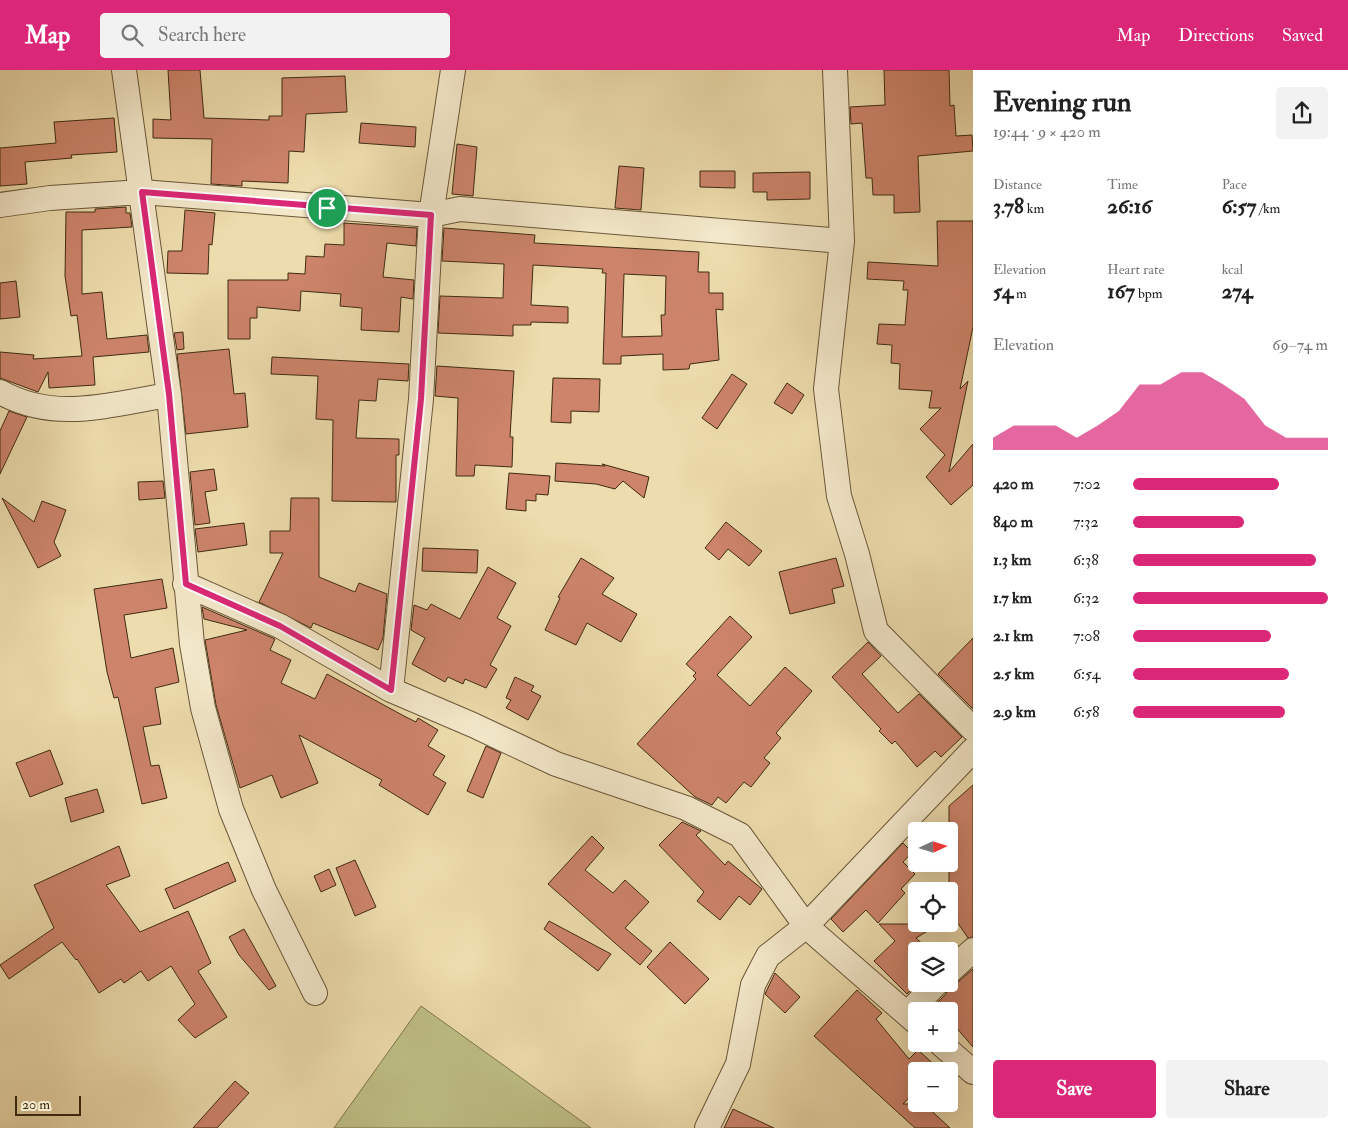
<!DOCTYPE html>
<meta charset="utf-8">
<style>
:root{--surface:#fff;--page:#f2f2f2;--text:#222;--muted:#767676;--accent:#db2777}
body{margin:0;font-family:"IM FELL Double Pica",serif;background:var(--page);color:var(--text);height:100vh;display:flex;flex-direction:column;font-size:19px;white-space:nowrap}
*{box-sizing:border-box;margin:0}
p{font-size:16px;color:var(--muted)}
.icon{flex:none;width:28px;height:28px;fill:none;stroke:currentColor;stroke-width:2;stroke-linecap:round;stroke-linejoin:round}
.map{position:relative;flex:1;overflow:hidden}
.drawer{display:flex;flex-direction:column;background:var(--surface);width:375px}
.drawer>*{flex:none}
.needle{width:32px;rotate:86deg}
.controls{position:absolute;left:908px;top:752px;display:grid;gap:10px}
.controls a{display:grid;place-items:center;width:50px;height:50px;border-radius:5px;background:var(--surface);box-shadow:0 5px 20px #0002;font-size:25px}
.scale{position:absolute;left:15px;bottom:12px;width:66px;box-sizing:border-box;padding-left:5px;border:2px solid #402b11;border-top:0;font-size:14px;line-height:18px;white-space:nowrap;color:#402b11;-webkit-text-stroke:4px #f3e8ca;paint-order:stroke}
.pin{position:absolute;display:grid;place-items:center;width:42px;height:42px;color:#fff;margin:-21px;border:2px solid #fff;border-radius:50%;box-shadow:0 1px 5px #0007}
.round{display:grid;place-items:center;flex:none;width:52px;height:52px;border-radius:5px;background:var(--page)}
.overview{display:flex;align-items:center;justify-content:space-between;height:85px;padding:0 20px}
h1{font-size:28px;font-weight:800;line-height:38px}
.stats{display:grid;grid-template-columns:repeat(3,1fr);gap:8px;height:85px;padding:5px 20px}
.stats div{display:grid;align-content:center}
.stats b{font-size:21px;font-weight:800}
.stats small{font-size:14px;font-weight:400}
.stats p{font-size:14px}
.chart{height:140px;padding:10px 20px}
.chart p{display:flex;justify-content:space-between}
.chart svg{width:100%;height:90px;margin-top:5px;fill:var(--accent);opacity:.7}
.primary-button{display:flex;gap:10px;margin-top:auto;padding:10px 20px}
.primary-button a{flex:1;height:58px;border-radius:5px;background:var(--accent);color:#fff;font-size:20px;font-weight:800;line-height:58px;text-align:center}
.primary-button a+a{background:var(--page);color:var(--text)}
ul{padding:0 20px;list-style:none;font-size:16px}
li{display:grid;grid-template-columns:80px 60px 1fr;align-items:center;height:38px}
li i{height:12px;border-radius:6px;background:var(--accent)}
header{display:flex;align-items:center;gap:30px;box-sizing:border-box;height:70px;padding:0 25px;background:var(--accent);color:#fff}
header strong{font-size:24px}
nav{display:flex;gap:28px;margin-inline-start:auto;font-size:18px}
.search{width:350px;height:45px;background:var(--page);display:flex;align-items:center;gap:12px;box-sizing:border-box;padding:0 18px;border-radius:5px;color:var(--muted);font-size:19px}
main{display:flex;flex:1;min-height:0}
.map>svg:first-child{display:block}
.green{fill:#bebf85;stroke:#7f754b}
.building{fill:#cd846b;stroke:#402b11;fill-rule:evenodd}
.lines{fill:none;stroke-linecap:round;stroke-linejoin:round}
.street-casing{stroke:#6b5738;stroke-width:26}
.street{stroke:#f3e8ca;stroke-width:24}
.route-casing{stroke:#fff;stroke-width:10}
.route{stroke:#db2777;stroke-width:6}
</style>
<header>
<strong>Map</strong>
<div class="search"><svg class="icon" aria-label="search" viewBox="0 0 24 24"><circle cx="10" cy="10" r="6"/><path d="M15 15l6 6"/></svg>Search here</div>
<nav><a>Map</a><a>Directions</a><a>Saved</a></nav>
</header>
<main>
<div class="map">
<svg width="973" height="1058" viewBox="0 0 973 1058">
<rect width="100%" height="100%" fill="#eddcad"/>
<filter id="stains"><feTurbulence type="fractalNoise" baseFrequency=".004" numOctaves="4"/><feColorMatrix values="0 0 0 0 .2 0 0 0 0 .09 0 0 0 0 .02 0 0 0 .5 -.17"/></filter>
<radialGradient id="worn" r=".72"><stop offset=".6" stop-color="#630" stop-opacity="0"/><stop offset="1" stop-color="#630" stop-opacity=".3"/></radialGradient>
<path class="green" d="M421,936L591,1058H334Z"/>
<path class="building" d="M168,0H200L204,48L269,50V46H282V8L345,6L347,42L306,44L304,82L289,81L288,113L242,111V116L211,114L212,69L153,68V49L171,50Z
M884,0H949L950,36L954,35L956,66L972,65L973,81L918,86L920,142L894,143V125H873L872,108H866L862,53L851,54L850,37L885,35Z
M114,48L117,82L71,85L72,88L25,92L27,114L0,116V78L56,73L54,52Z
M361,53L416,57L415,77L359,73Z
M457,74L477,77L473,126L452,124Z
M619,96L644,98L641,140L615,138Z
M700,101H735V118L700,117Z
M810,102V129L767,130V122H753V103Z
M126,137V143H130L132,157L82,160V224L102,222L107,269L147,265L149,282L93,287L95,315L49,318L48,302L38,322L0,308V282L34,285L33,289L82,286L77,245L71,246L65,206L66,142H95V139Z
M185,140L215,143L212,175L209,174L208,204L167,203L168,181H182Z
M937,151H973V257L960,319L968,311L949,402L973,374V415L951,435L926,407L945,385L920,359L941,338H929L932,321L899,319L900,294L891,293L892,275L877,274L879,254L905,255L908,220H903L904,211L867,209L868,192L938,196Z
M344,153L417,158L416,176L387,173L383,207L414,210L413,229L401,227L399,262L361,260L362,238L340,236L341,224L301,221L300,241L257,237V248H250V269H228V210H288V203L305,204L306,186L324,187L325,174L344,175Z
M444,158L535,165L534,173L699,182L698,202H709V223H723V240L716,239L719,290L690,294L689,299L663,300V284L621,286V294H603L606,203H602L603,199L533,195L531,235L568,237V253L531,252V255H513V266L438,263L440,226L503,228L504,194L442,191ZM624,204L666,206L665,245H661L662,266L622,267Z
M16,211L20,247L0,249V213Z
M183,262L184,279L177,280L174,263Z
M229,279L234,324L245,323L248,357L186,364L177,284Z
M272,287L409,294L408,311L378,309L376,331L359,330L356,368L399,369V385H396V432L332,431L333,350L316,349L318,306L271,304Z
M437,296L514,301L510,367H513L512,397L475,395L474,406H456L458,328L435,326Z
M732,304L747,314L717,359L702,348Z
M553,308L600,309L599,342L571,341V353L551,352Z
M787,313L804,325L792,344L774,333Z
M9,341L27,347L0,404V361Z
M556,393L605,396L602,394L649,407L644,428L623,411L615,419L596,414L555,411Z
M214,399L217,420L205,422L210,453L195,455L190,402Z
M509,403L550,406L548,425L536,424V431L526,430V441L506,439Z
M163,411L165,428L139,430L138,412Z
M2,428L34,452L42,431L66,440L54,472L61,486L38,498Z
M291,428H319V507L355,522L359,513L387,524L383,568L378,580L313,553L311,558L259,532L283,483H270V461H290Z
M726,452L762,481L749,496L728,479L719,490L705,478Z
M244,453L247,475L198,482L195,459Z
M423,478L478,480L477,503L422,501Z
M581,488L614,508L602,524L637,544L621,572L587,553L576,575L545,560L560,528L558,527Z
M836,488L844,516L832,519L835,533L790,544L779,502Z
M488,497L516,513L497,548L511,556L490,595L497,599L486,618L465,609L463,614L448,607L445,612L412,594L425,568L411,560L414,535L427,540L431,534L460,549Z
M162,509L167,538L124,545L131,588L173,578L179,612L155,618L161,654L143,657L151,696L159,695L167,728L142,734L118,627L114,628L107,602L94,519Z
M202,537L275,569L270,580L291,590L281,613L315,629L327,604L404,646L416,652L418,648L438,660L428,676L445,686L433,705L446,713L428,745L379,715L382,710L299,665L318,713L281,728L272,705L240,718L216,635L205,570L247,560L204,549Z
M730,546L752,567L717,605L750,636L785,597L812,621L776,663L781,668L764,688L770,693L751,717L744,712L726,733L718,727L712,735L695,727L637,674L696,609L693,606L696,603L686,594Z
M973,568V639L938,604Z
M868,572L881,586L862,604L898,643L919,624L962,667L941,687L935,681L917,697L895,671L892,674L879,661L881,659L832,607Z
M515,607L534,616L531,621L541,626L528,650L506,638L511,630L506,628Z
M486,676L501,683L483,728L467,721Z
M50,680L63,714L30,727L16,693Z
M973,715V867L968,868L949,840V736Z
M97,719L104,742L71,752L65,728Z
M682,752L701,761L696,765L725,795L728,791L762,819L750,835L739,826L720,850L697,831L704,822L659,775Z
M592,766L604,778L585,800L613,823L625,810L649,832L625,858L652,881L640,895L548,814Z
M903,773L912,782L903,792L915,804L901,819L905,823L878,853L866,840L843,862L831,849Z
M119,776L130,806L106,815L140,862L188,841L211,893L198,901L227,947L195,968L178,950L195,934L171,896L148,911L141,901L124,913L121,909L99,923L77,889L76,890L62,872L9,909L0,895L54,858L34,815Z
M355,790L376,837L355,846L336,798Z
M228,792L236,811L174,839L165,819Z
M329,799L336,815L321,822L314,806Z
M549,851L611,884L598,901L544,859Z
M879,854H939L916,868L930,881H916L917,914L907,924L874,891L895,871Z
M244,859L276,916L269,920L239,885L229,867Z
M670,872L709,909L685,934L647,897Z
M973,899V977L949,949V941H942L936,934L946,924L949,915L958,912Z
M775,903L800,927L785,943L765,924Z
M857,920L882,943L876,949L909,989L918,980L937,997L934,1001H916V1020L903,1034H924L950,1058H915L814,966Z
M235,1011L249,1023L217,1058H193Z
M733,1039L774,1058H724Z"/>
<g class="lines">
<g class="street-casing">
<path id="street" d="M124,0L169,325L192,574L203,638L231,739L264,820L315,923
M835,0L842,171L826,319L839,426L857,484L876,561L973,659
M0,135L50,128L142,122L431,145L460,139L842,171
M0,322C55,353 111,334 169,325
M185,514L280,556L391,620L473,655L556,694L686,738L740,765L806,856L916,952
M391,620L421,329L431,145L453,0
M949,902L973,880
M907,944L936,914
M941,974L973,1002
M707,1058L738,994L753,915L768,886L806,856L973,680"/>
</g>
<use href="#street" class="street"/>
</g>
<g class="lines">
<g class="route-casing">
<path id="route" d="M142,122L431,145L421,329L391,620L280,556L186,514L169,324Z"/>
</g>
<use href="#route" class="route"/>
</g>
<rect width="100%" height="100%" filter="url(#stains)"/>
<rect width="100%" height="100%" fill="url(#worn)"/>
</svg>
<div class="controls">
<a><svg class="needle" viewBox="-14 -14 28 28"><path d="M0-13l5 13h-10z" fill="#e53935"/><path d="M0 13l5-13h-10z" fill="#767676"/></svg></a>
<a><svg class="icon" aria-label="locate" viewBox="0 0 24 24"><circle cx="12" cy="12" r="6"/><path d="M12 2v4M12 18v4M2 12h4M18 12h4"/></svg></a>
<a><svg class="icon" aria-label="layers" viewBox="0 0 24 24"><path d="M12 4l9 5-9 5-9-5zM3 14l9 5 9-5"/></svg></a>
<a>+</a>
<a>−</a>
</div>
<div class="scale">20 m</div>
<div class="pin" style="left:327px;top:138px;background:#1e9e55"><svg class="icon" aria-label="arrive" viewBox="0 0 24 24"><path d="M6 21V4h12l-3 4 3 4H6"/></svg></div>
</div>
<section class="drawer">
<div class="overview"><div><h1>Evening run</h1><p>19:44 · 9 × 420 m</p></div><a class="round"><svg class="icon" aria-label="share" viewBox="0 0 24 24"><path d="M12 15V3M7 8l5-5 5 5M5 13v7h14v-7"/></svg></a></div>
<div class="stats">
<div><p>Distance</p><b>3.78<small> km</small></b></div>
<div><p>Time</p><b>26:16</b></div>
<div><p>Pace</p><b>6:57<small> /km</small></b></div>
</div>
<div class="stats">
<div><p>Elevation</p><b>54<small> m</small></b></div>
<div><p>Heart rate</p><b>167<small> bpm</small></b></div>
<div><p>kcal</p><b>274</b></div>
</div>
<div class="chart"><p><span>Elevation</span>69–74 m</p>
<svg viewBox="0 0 160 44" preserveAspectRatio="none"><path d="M0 44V38L10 32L20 32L30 32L40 38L50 32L60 25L70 12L80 12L90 6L100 6L110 12L120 19L130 32L140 38L150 38L160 38V44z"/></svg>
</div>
<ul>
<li><b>420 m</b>7:02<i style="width:75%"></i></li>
<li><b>840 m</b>7:32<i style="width:57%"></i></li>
<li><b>1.3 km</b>6:38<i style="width:94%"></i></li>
<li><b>1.7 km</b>6:32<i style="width:100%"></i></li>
<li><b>2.1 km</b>7:08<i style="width:71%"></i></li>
<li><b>2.5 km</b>6:54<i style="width:80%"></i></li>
<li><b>2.9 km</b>6:58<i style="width:78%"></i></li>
</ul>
<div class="primary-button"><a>Save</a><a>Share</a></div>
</section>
</main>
